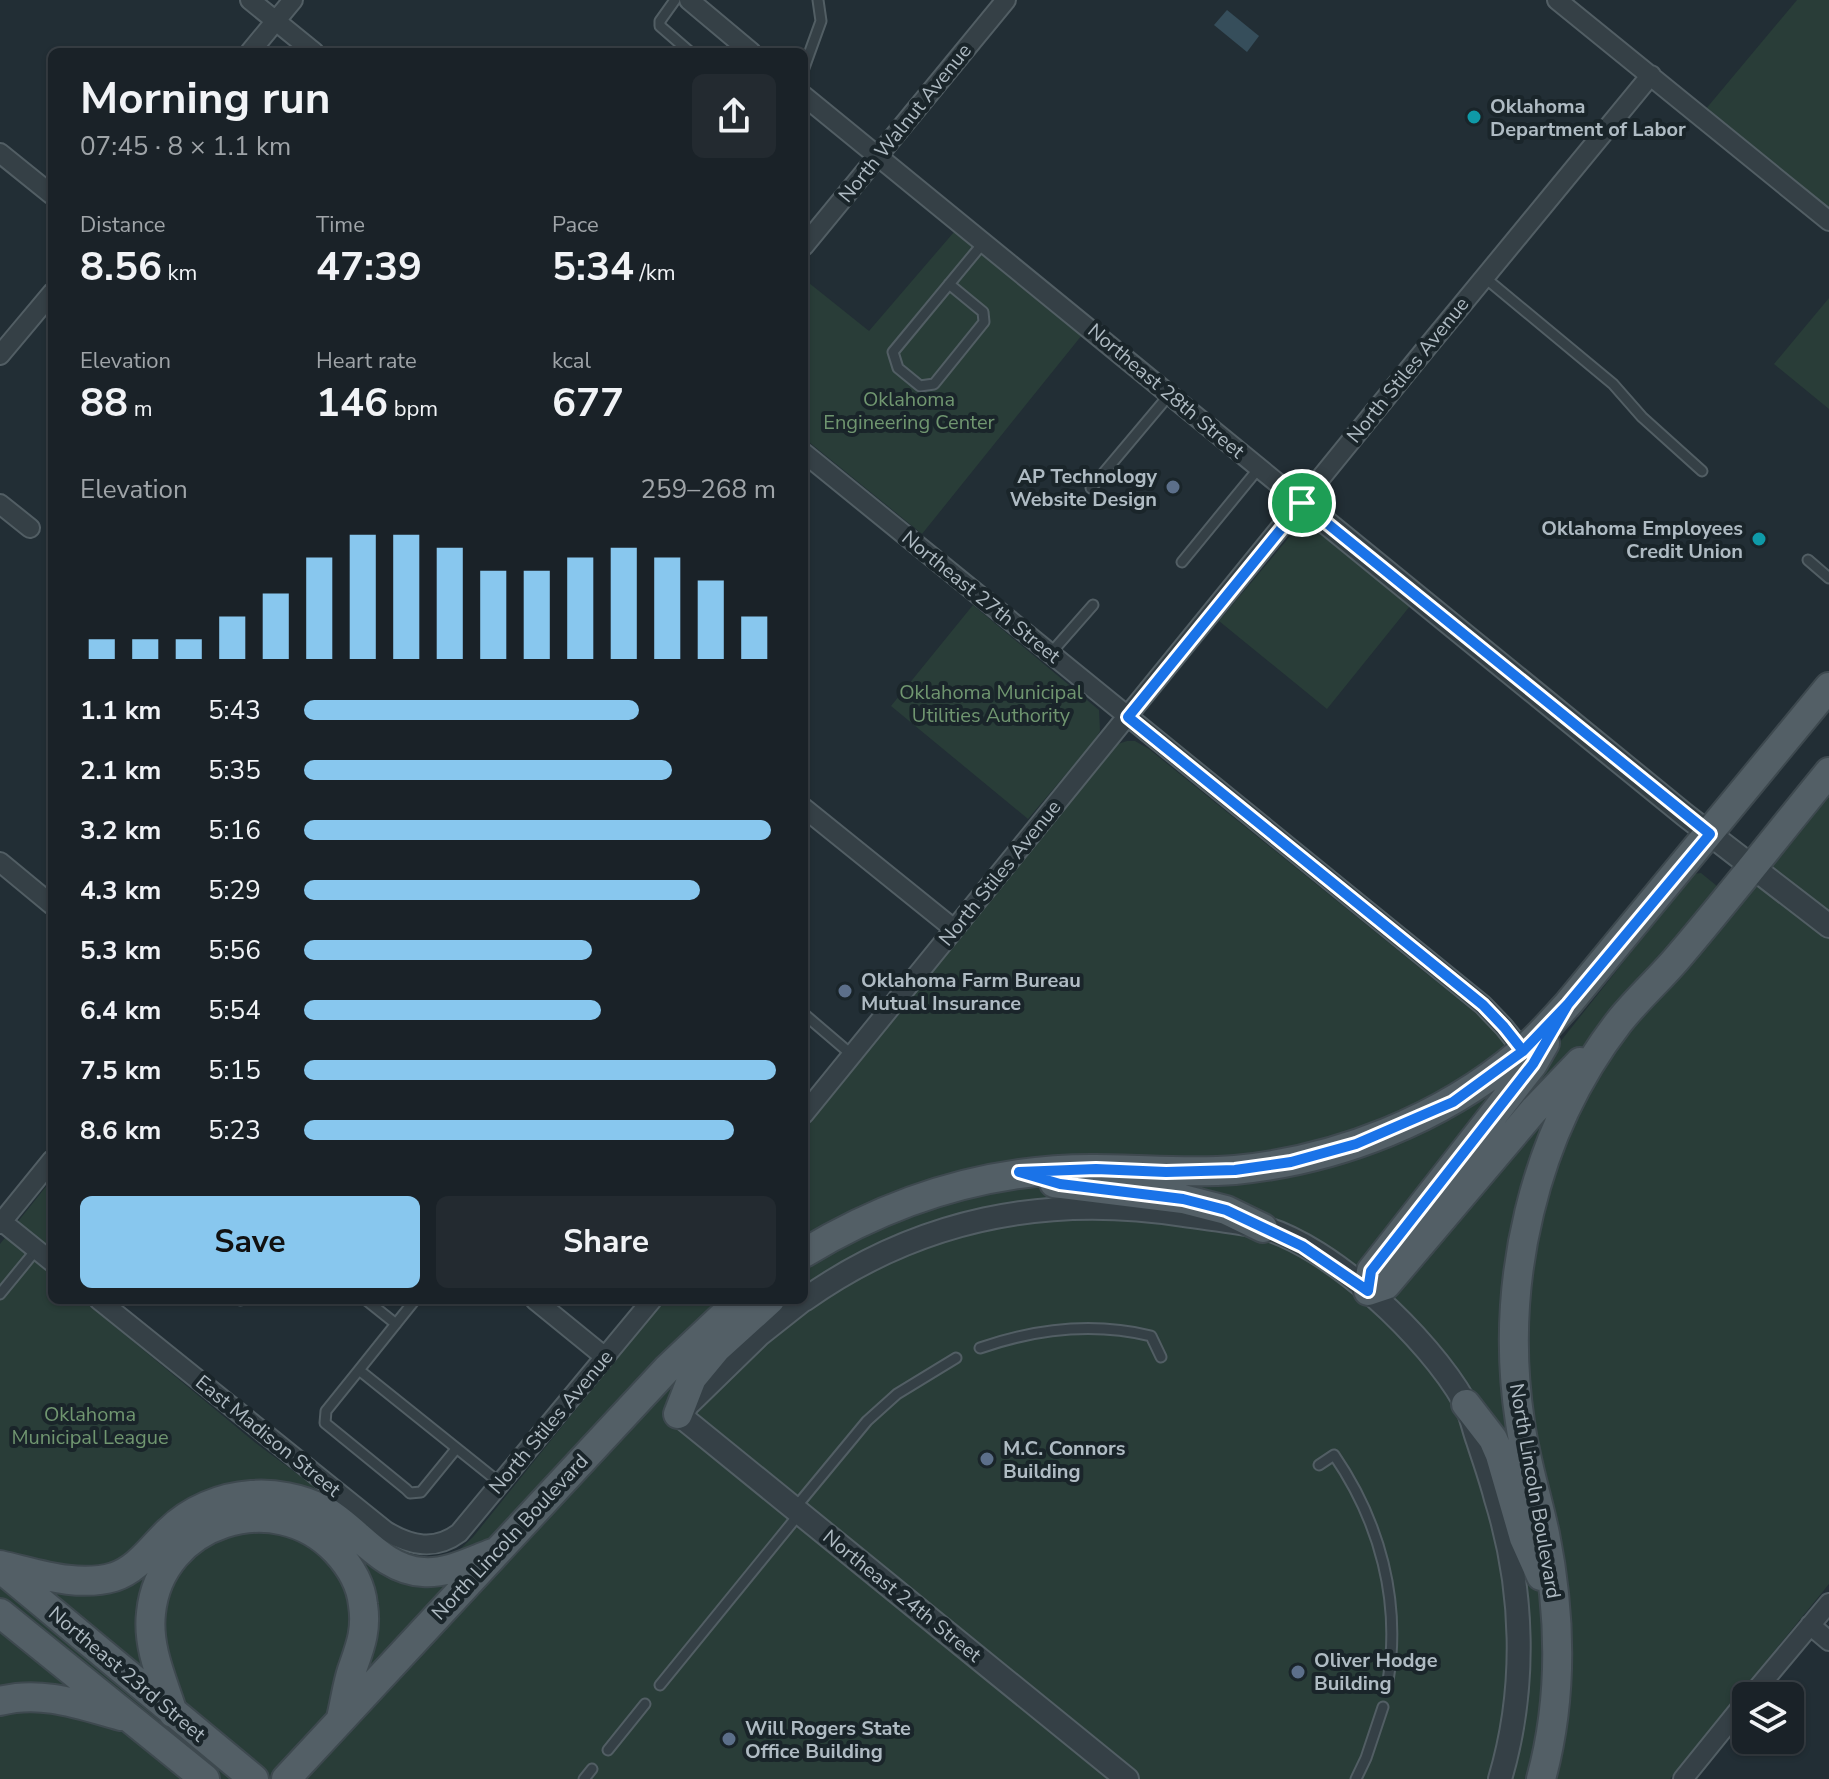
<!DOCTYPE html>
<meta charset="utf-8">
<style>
:root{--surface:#1a2228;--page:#232a30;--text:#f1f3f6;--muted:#9fa4a8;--line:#383f45;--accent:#88c7ee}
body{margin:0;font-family:"Nunito Sans",sans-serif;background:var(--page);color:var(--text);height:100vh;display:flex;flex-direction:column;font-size:30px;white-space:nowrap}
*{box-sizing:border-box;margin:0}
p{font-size:26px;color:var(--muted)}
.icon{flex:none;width:44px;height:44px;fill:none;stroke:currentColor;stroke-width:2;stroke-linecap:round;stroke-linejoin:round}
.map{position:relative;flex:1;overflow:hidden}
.panel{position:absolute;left:48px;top:48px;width:760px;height:1256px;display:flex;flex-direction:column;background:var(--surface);border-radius:12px;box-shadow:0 2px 6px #0004,0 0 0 2px var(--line)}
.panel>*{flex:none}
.tools{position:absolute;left:1732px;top:1682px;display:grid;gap:16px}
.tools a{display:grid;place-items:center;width:72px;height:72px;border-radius:12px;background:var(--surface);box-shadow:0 2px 6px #0004,0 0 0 2px var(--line);font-size:40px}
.pin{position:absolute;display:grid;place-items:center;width:68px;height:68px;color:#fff;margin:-34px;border:4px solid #fff;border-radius:50%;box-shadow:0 2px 8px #0007}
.round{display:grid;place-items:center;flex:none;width:84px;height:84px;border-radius:12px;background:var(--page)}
.headline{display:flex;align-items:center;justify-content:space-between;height:136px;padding:0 32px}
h1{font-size:44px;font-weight:700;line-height:60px}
.figures{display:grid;grid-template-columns:repeat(3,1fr);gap:12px;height:136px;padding:8px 32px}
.figures div{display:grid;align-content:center}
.figures b{font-size:40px;font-weight:700}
.figures small{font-size:22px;font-weight:400}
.figures p{font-size:22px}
.chart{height:224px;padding:16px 32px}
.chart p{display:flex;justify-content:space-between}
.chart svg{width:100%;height:144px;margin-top:8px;stroke:var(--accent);stroke-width:6}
.action{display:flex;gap:16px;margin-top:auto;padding:16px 32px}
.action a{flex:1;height:92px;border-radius:12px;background:var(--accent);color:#111;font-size:32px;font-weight:700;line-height:92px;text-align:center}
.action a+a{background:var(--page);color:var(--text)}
ul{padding:0 32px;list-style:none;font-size:26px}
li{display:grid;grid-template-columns:128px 96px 1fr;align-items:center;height:60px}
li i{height:20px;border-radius:10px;background:var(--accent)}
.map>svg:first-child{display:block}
.green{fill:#293d38}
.water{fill:#364e5b}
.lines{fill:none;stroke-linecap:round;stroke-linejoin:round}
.service-casing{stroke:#525e64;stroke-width:13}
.minor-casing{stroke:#525e64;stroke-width:22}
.tertiary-casing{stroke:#525e64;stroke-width:26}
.primary-casing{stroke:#3e494f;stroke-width:32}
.service{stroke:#354046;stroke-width:9}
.minor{stroke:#354046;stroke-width:18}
.tertiary{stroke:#354046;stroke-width:22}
.primary{stroke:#535f66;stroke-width:28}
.route-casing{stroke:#fff;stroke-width:16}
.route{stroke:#1a73e8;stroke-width:10}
.culture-dot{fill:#0f9aa8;stroke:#1a252a;stroke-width:3}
.service-dot{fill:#5c6f8a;stroke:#1a252a;stroke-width:3}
.labels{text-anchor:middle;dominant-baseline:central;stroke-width:8;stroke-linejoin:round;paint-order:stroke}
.poi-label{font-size:20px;font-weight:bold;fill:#afbbc3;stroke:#1a252a;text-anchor:start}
.street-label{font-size:20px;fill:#afbbc3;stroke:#1a252a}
.park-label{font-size:20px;fill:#709670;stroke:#1a252a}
</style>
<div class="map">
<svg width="1829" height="1779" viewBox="0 0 1829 1779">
<rect width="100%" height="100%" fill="#222e35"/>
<path class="green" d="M1797,0H1829V211L1705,110Z
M954,232L1082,335L922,534L804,438V279L869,331Z
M1829,298V409L1774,364Z
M1304,528L1322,533L1410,606L1327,709L1219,621L1296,529Z
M973,605L1099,710L1100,731L1094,741L1028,819L891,706Z
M1127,741H1135L1149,749L1541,1066L1693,874L1701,873L1739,904L1829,795V1584L1670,1779H0V1244L52,1179V1300H83L257,1444L361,1521L396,1550L411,1556L434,1558L456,1553L473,1537L664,1300H804V1128L1118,744Z"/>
<path class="water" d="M1227,10L1259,36L1247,52L1214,25Z"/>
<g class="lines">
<g class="service-casing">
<path id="service" d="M675,0L660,21V26L690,52
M804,68L821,21L818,0
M1484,277L1613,384L1642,417L1702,471
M949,284L983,312L984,322L934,384L920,386L898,368L893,352L984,242
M1091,488L1170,394
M1808,560L1829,578
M1182,562L1259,468
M1050,654L1093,605
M804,1014L852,1055
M0,1294L36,1250
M240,1300H241
M366,1300L396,1324
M415,1300L359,1370L500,1483
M980,1348C1035,1329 1093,1322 1151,1336L1161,1357
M359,1370L326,1411L325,1423L406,1489L410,1493L421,1492L456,1449
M1319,1465L1334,1455C1380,1522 1401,1601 1388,1681
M795,1508L867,1421L897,1394L956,1358
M660,1685L800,1513
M608,1750L645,1704
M584,1779L592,1769
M1356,1779L1366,1758L1383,1707"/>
</g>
<g class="minor-casing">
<path id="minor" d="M250,0L314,52
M689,0L751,52
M1557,0L1829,221
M250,52L293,0
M804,96L1302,503
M0,153L52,195
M804,246L1006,0
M0,355L52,293
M804,453L1483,1005L1504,1027L1523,1051
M0,504L30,528
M804,808L954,929
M0,862L52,905
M804,1114L1428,346L1651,75
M0,1220L52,1262
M0,1224L52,1160
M99,1300L386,1531C411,1546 435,1551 459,1533L652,1300
M535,1300L605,1357
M1810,1625L1829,1641
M1751,1696L1829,1603
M1683,1779L1746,1701"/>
</g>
<g class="tertiary-casing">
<path id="tertiary" d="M1302,503L1685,815L1829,926
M803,1300L760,1334L678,1414L1127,1779
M804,1300C918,1219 1047,1194 1183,1215C1209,1219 1236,1221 1261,1227C1332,1246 1428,1338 1464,1401C1471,1413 1473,1428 1478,1441C1484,1460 1491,1479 1496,1499C1524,1589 1527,1688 1500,1779"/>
</g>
<g class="primary-casing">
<path id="primary" d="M1545,1043L1533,1064L1371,1271L1368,1291L1386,1285L1534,1110L1580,1062
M1054,1183L1183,1199L1226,1210L1263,1228
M804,1253C893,1199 991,1168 1096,1169C1143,1169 1189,1174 1235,1170C1338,1160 1442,1119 1521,1052C1538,1038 1553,1020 1568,1004L1829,687
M1466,1404L1493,1439L1500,1455L1524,1538L1541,1576
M678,1414L692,1378L716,1349L770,1300
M0,1565C36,1573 77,1588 114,1577C138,1569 151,1548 169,1531C190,1510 221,1497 251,1495C274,1493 301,1498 322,1509C357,1528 381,1570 423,1572C447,1574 471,1561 493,1553
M0,1568L254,1779
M0,1613L205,1779
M0,1701C42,1690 81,1705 121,1716
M173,1713C163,1681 147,1648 151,1613C160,1522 275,1486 336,1551C350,1566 361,1584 363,1605C367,1630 360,1647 352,1670C347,1685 345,1702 341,1718
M286,1779L667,1369L740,1300
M1541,1779C1563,1698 1561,1615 1545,1534C1537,1496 1525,1460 1520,1422C1499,1284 1533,1133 1619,1022C1638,998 1661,978 1680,955C1731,895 1779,833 1829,772"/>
</g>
<use href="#service" class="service"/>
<use href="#minor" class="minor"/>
<use href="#tertiary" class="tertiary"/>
<use href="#primary" class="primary"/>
</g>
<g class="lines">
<g class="route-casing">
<path id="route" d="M1302,503L1128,717L1483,1005L1504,1027L1523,1051L1568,1004L1533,1064L1371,1271L1368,1291L1302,1246L1226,1210L1183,1199L1060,1184L1019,1172L1096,1169L1166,1172L1235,1170L1291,1162L1356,1144L1453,1102L1523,1051L1568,1004L1710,834L1302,503"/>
</g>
<use href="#route" class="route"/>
</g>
<g class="culture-dot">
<circle cx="1474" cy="117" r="8"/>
<circle cx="1759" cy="539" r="8"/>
</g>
<g class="service-dot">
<circle cx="1173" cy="487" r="8"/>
<circle cx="845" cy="991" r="8"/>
<circle cx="987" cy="1459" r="8"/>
<circle cx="1298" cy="1672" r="8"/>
<circle cx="729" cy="1739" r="8"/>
</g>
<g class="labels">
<g class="poi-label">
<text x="1490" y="106">Oklahoma<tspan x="1490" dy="23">Department of Labor</tspan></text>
<text x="1157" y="476" text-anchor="end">AP Technology<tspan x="1157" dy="23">Website Design</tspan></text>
<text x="1743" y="528" text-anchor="end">Oklahoma Employees<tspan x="1743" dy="23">Credit Union</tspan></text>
<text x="861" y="980">Oklahoma Farm Bureau<tspan x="861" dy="23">Mutual Insurance</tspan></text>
<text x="1003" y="1448">M.C. Connors<tspan x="1003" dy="23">Building</tspan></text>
<text x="1314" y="1660">Oliver Hodge<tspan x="1314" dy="23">Building</tspan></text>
<text x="745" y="1728">Will Rogers State<tspan x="745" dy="23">Office Building</tspan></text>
</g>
<g class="street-label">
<text transform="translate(905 123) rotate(-51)">North Walnut Avenue</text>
<text transform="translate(1408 370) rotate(-51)">North Stiles Avenue</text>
<text transform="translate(1166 391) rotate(40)">Northeast 28th Street</text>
<text transform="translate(981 597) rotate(39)">Northeast 27th Street</text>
<text transform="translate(1000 873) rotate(-51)">North Stiles Avenue</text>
<text transform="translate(551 1422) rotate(-50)">North Stiles Avenue</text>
<text transform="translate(268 1436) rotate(39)">East Madison Street</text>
<text transform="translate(1535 1491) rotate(80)">North Lincoln Boulevard</text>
<text transform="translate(510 1537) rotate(-47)">North Lincoln Boulevard</text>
<text transform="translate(902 1596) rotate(39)">Northeast 24th Street</text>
<text transform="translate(127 1674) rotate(40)">Northeast 23rd Street</text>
</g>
<g class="park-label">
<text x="909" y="399">Oklahoma<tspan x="909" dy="23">Engineering Center</tspan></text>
<text x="991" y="692">Oklahoma Municipal<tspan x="991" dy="23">Utilities Authority</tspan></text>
<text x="90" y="1414">Oklahoma<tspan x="90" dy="23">Municipal League</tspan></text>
</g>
</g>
</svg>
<div class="tools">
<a><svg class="icon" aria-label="layers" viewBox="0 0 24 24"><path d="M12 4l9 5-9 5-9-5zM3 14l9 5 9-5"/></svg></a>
</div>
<div class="pin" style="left:1302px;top:503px;background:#1e9e55"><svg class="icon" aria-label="arrive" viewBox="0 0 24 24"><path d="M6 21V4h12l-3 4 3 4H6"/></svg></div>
<section class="panel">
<div class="headline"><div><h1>Morning run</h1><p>07:45 · 8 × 1.1 km</p></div><a class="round"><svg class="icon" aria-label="share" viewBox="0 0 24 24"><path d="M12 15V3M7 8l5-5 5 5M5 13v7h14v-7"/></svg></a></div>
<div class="figures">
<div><p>Distance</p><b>8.56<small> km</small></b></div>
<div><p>Time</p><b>47:39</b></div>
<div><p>Pace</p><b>5:34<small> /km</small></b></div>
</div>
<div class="figures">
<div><p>Elevation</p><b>88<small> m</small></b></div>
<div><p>Heart rate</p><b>146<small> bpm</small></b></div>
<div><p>kcal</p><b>677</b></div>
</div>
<div class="chart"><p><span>Elevation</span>259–268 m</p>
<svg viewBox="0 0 160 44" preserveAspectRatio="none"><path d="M5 44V38M15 44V38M25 44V38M35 44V31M45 44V24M55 44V13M65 44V6M75 44V6M85 44V10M95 44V17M105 44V17M115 44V13M125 44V10M135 44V13M145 44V20M155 44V31"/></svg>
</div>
<ul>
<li><b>1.1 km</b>5:43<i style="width:71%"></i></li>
<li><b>2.1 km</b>5:35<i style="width:78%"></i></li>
<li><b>3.2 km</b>5:16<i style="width:99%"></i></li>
<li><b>4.3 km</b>5:29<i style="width:84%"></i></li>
<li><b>5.3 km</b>5:56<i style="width:61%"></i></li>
<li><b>6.4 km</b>5:54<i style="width:63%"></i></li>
<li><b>7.5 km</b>5:15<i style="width:100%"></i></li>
<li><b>8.6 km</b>5:23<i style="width:91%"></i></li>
</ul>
<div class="action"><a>Save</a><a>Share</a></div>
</section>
</div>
